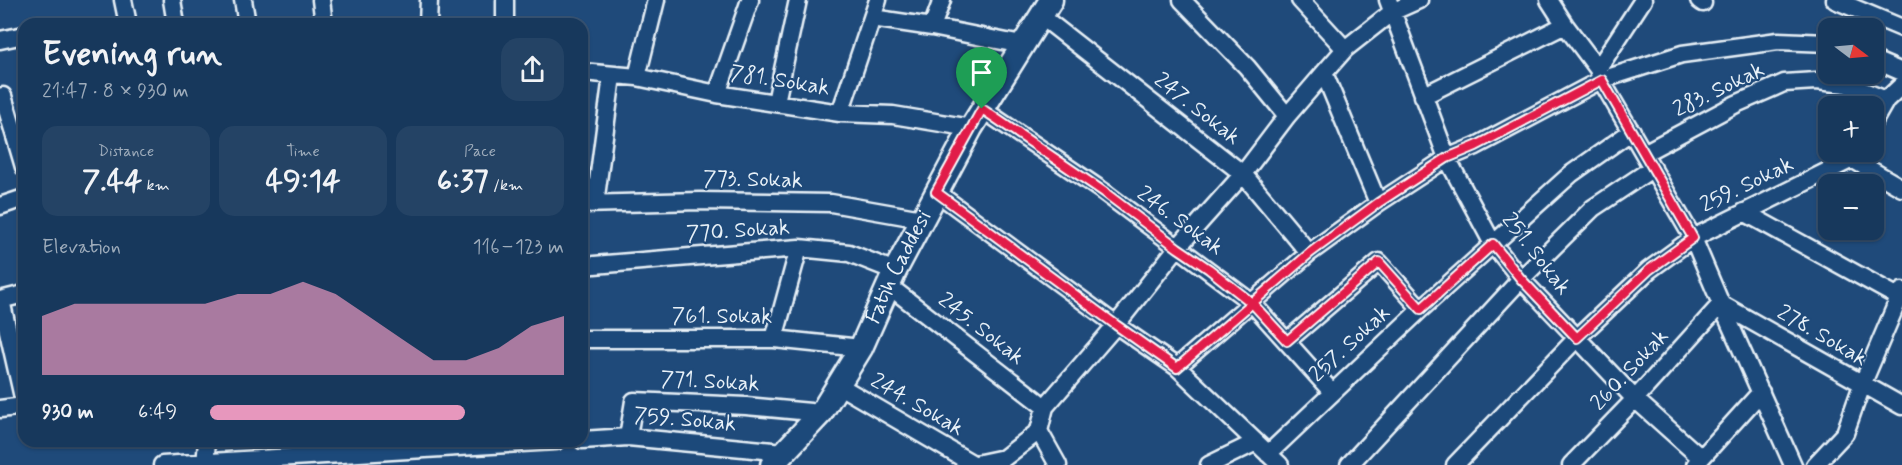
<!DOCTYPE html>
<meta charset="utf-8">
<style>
:root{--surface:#17385c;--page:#244365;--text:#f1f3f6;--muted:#9eacbb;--line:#365272;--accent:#e797bd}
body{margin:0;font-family:Mynerve,sans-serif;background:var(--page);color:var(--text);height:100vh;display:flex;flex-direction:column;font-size:22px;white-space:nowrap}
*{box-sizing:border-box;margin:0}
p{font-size:20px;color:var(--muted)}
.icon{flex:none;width:33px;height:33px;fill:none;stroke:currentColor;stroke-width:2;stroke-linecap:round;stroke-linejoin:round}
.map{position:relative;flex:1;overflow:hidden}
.side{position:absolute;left:18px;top:18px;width:570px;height:429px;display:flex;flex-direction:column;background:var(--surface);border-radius:18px;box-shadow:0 2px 4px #0004,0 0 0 2px var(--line)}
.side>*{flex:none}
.needle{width:39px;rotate:106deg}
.tools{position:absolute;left:1818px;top:18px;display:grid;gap:12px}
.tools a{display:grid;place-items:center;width:66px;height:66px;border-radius:12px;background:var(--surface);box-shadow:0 2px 4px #0004,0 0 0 2px var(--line);font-size:30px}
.pin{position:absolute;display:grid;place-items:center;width:51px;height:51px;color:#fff;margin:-62px -26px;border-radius:50% 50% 50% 0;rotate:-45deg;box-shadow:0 0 6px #0007}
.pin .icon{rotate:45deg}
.round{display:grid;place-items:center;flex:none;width:63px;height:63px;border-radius:18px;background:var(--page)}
.summary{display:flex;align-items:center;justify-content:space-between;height:102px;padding:0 24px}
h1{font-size:33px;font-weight:700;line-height:45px}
.figures{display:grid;grid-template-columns:repeat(3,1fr);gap:9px;height:102px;padding:6px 24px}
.figures div{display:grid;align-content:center;border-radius:15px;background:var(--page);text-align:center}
.figures b{font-size:30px;font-weight:700}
.figures small{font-size:16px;font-weight:400}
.figures p{font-size:16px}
.chart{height:168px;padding:12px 24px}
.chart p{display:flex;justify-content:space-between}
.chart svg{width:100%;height:108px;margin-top:6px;fill:var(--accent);opacity:.7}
ul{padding:0 24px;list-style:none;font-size:20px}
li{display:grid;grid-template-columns:96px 72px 1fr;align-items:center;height:45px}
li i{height:15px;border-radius:8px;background:var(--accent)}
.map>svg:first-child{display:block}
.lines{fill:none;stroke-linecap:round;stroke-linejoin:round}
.minor-casing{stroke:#e8f1f8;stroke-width:21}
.secondary-casing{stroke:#e8f1f8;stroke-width:27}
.minor{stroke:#1f4a7a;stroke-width:16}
.secondary{stroke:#1f4a7a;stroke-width:22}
.route-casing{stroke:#fff;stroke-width:12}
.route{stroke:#e11d48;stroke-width:8}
.labels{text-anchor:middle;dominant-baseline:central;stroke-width:4.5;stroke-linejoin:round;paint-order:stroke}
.street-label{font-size:22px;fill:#e8f1f8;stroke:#1f4a7a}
</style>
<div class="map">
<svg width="1902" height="465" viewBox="0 0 1902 465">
<rect width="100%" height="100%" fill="#1f4a7a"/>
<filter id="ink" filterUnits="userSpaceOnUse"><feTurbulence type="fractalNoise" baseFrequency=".0167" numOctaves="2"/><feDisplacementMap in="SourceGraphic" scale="12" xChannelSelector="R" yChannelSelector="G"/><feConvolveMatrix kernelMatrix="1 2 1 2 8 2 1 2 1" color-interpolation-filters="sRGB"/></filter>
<g filter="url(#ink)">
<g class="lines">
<g class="minor-casing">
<path id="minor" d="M123,0L128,24
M172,0L176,24
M243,0L247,24
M321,0L324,24
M1182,0L1247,67L1287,116
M1300,0L1345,49
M1388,0L1447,158L1493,244L1521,279L1635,399L1701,458
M1549,0L1565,25L1598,69L1601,80L1693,238L1721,304L1793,465
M1699,0L1703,3
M1835,0L1902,28
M1041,16L1243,174L1309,253
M872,18L932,27L1022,45
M428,24L429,0
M505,24V0
M932,27L942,0
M0,40L24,35
M1874,60L1902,72
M1598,69L1643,0
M582,72L637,77L717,94L840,113L893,115L971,128
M1324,73L1378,203
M637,77L656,0
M717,94L750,0
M3,96L24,167
M1423,96L1565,25
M776,102L798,0
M982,109L1104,192L1252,303L1332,392
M840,113L878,0
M1874,121L1886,100L1902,85
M1644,153L1736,104L1784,83L1816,81L1846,84L1886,100
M1852,159L1902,188
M936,192L1116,325L1177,367L1280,465
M582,204L700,201L831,203L922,219
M595,204L612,76
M0,206L24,198
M1744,212L1902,299
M582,266L799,248L849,253L895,271
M889,286L1045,407
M0,300L24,294
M1,300L24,402
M582,339H774L861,348
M774,339L799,248
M1287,341L1379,262L1421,309
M1177,367L1309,253L1378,203L1447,158L1476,146L1601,80L1682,54L1778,41L1828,43
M838,385L973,464
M0,409L24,406
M1039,431L1058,465
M628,437L634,401L746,406L821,413
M582,440L628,437L784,452
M1268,454L1421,309L1571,174L1632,131
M162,465L556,441
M205,465L207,441
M971,465L1004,458L1039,431L1045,407L1116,325L1177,248L1243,174L1287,116L1324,73L1345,49L1392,12L1419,0
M1209,465L1254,443
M1349,465L1521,279L1593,208L1653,168
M1455,465L1577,338L1649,270L1693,238L1852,159L1856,152
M1571,465L1635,399L1721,304L1902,406
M1695,465L1761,392
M1815,465L1845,433L1862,385L1902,291"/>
</g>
<g class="secondary-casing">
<g id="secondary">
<path id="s1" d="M772,465L821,413L861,348L895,271L971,128L1051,0"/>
</g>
</g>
<use href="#minor" class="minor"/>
<use href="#secondary" class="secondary"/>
</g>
</g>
<g class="lines" filter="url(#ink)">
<g class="route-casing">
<path id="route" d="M982,109L936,192L1116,325L1177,368L1310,253L1378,203L1447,158L1476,146L1602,80L1693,238L1649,270L1577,338L1521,279L1493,244L1421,309L1379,262L1287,341L1252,303L1209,269L1178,248L1104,192L982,109"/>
</g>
<use href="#route" class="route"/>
</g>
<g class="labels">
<g class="street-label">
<text transform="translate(780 81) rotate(9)">781. Sokak</text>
<text transform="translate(1719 90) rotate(-26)">283. Sokak</text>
<text transform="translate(1197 109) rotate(38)">247. Sokak</text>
<text transform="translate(753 180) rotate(1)">773. Sokak</text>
<text transform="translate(1747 185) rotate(-26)">259. Sokak</text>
<text transform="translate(1180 221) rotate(36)">246. Sokak</text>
<text transform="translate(738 231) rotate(-4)">770. Sokak</text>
<text transform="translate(1536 254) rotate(52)">251. Sokak</text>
<text stroke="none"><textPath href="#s1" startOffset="237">Fatih Caddesi</textPath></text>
<text x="722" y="317">761. Sokak</text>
<text transform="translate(981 329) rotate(38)">245. Sokak</text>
<text transform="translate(1822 336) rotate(30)">278. Sokak</text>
<text transform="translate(1350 344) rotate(-43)">257. Sokak</text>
<text transform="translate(1630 370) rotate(-47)">260. Sokak</text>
<text transform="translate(710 382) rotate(3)">771. Sokak</text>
<text transform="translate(917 405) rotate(30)">244. Sokak</text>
<text transform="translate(685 420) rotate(5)">759. Sokak</text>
</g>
</g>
</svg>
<div class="tools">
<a><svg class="needle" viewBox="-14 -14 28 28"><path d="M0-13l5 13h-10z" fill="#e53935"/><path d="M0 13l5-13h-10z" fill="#9eacbb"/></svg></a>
<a>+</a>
<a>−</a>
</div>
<div class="pin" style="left:982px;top:109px;background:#1e9e55"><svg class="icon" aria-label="arrive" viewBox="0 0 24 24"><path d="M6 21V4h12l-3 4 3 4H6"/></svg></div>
<section class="side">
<div class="summary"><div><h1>Evening run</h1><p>21:47 · 8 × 930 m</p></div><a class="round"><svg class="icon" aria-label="share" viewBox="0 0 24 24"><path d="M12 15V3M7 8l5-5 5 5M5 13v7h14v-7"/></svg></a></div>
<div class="figures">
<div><p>Distance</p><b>7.44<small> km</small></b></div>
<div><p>Time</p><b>49:14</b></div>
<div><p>Pace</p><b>6:37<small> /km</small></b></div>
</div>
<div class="chart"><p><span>Elevation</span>116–123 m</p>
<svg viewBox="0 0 160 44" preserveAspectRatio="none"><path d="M0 44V20L10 15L20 15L30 15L40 15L50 15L60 11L70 11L80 6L90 11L100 20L110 29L120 38L130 38L140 33L150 24L160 20V44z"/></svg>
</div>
<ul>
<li><b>930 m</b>6:49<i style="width:72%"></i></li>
</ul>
</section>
</div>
